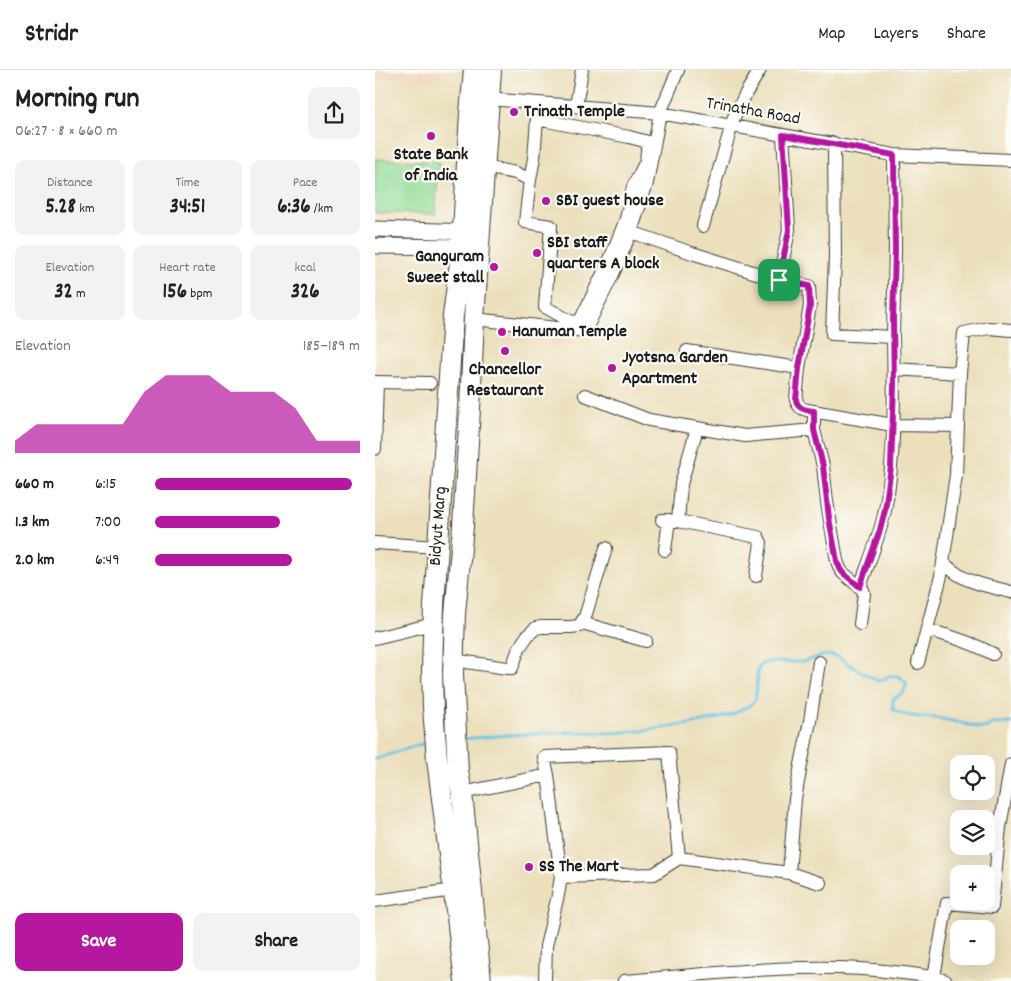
<!DOCTYPE html>
<meta charset="utf-8">
<style>
:root{--surface:#fff;--page:#f2f2f2;--text:#222;--muted:#767676;--line:#e0e0e0;--accent:#b5179e}
body{margin:0;font-family:Dekko,sans-serif;background:var(--page);color:var(--text);height:100vh;display:flex;flex-direction:column;font-size:19px;white-space:nowrap}
*{box-sizing:border-box;margin:0}
p{font-size:16px;color:var(--muted)}
.icon{flex:none;width:28px;height:28px;fill:none;stroke:currentColor;stroke-width:2;stroke-linecap:round;stroke-linejoin:round}
.map{position:relative;flex:1;overflow:hidden}
.sheet{display:flex;flex-direction:column;background:var(--surface);width:375px}
.sheet>*{flex:none}
.tools{position:absolute;left:575px;top:685px;display:grid;gap:10px}
.tools a{display:grid;place-items:center;width:45px;height:45px;border-radius:10px;background:var(--surface);box-shadow:0 5px 20px #0002;font-size:25px}
.pin{position:absolute;display:grid;place-items:center;width:42px;height:42px;color:#fff;margin:-21px;border-radius:10px;box-shadow:0 2px 8px #0006}
.round{display:grid;place-items:center;flex:none;width:52px;height:52px;border-radius:10px;background:var(--page)}
.summary{display:flex;align-items:center;justify-content:space-between;height:85px;padding:0 15px}
h1{font-size:28px;font-weight:700;line-height:38px}
.figures{display:grid;grid-template-columns:repeat(3,1fr);gap:8px;height:85px;padding:5px 15px}
.figures div{display:grid;align-content:center;border-radius:10px;background:var(--page);text-align:center}
.figures b{font-size:21px;font-weight:700}
.figures small{font-size:14px;font-weight:400}
.figures p{font-size:14px}
.chart{height:140px;padding:10px 15px}
.chart p{display:flex;justify-content:space-between}
.chart svg{width:100%;height:90px;margin-top:5px;fill:var(--accent);opacity:.7}
.primary-button{display:flex;gap:10px;margin-top:auto;padding:10px 15px}
.primary-button a{flex:1;height:58px;border-radius:10px;background:var(--accent);color:#fff;font-size:20px;font-weight:700;line-height:58px;text-align:center}
.primary-button a+a{background:var(--page);color:var(--text)}
ul{padding:0 15px;list-style:none;font-size:16px}
li{display:grid;grid-template-columns:80px 60px 1fr;align-items:center;height:38px}
li i{height:12px;border-radius:6px;background:var(--accent)}
header{display:flex;align-items:center;gap:30px;box-sizing:border-box;height:70px;padding:0 25px;background:var(--surface);border-bottom:1px solid var(--line)}
header strong{font-size:24px}
nav{display:flex;gap:28px;margin-inline-start:auto;font-size:18px}
main{display:flex;flex:1;min-height:0}
.map>svg:first-child{display:block}
.built{fill:#f1d5bd}
.green{fill:#92db97;stroke:#577c5a}
.lines{fill:none;stroke-linecap:round;stroke-linejoin:round}
.stream{stroke:#66c3e4;stroke-width:3}
.minor-casing{stroke:#3b3934;stroke-width:14}
.tertiary-casing{stroke:#3b3934;stroke-width:17}
.primary-casing{stroke:#3b3934;stroke-width:22}
.minor{stroke:#fff;stroke-width:12}
.tertiary{stroke:#fff;stroke-width:15}
.primary{stroke:#fff;stroke-width:20}
.route-casing{stroke:#fff;stroke-width:10}
.route{stroke:#b5179e;stroke-width:6}
.poi-dot{fill:#b5179e;stroke:#fdfcf7;stroke-width:2}
.labels{text-anchor:middle;dominant-baseline:central;stroke-width:4.5;stroke-linejoin:round;paint-order:stroke}
.poi-label{font-size:18px;font-weight:bold;fill:#1c1c1c;stroke:#fdfcf7;text-anchor:start}
.street-label{font-size:18px;fill:#1c1c1c;stroke:#fdfcf7}
</style>
<header>
<strong>Stridr</strong>
<nav><a>Map</a><a>Layers</a><a>Share</a></nav>
</header>
<main>
<section class="sheet">
<div class="summary"><div><h1>Morning run</h1><p>06:27 · 8 × 660 m</p></div><a class="round"><svg class="icon" aria-label="share" viewBox="0 0 24 24"><path d="M12 15V3M7 8l5-5 5 5M5 13v7h14v-7"/></svg></a></div>
<div class="figures">
<div><p>Distance</p><b>5.28<small> km</small></b></div>
<div><p>Time</p><b>34:51</b></div>
<div><p>Pace</p><b>6:36<small> /km</small></b></div>
</div>
<div class="figures">
<div><p>Elevation</p><b>32<small> m</small></b></div>
<div><p>Heart rate</p><b>156<small> bpm</small></b></div>
<div><p>kcal</p><b>326</b></div>
</div>
<div class="chart"><p><span>Elevation</span>185–189 m</p>
<svg viewBox="0 0 160 44" preserveAspectRatio="none"><path d="M0 44V38L10 30L20 30L30 30L40 30L50 30L60 14L70 6L80 6L90 6L100 14L110 14L120 14L130 22L140 38L150 38L160 38V44z"/></svg>
</div>
<ul>
<li><b>660 m</b>6:15<i style="width:96%"></i></li>
<li><b>1.3 km</b>7:00<i style="width:61%"></i></li>
<li><b>2.0 km</b>6:49<i style="width:67%"></i></li>
</ul>
<div class="primary-button"><a>Save</a><a>Share</a></div>
</section>
<div class="map">
<svg width="636" height="911" viewBox="0 0 636 911">
<rect width="100%" height="100%" fill="#fdfcf7"/>
<filter id="ink" filterUnits="userSpaceOnUse"><feTurbulence type="fractalNoise" baseFrequency=".02" numOctaves="2"/><feDisplacementMap in="SourceGraphic" scale="10" xChannelSelector="R" yChannelSelector="G"/><feConvolveMatrix kernelMatrix="1 2 1 2 8 2 1 2 1" color-interpolation-filters="sRGB"/></filter>
<filter id="wash" filterUnits="userSpaceOnUse"><feTurbulence type="fractalNoise" baseFrequency=".0096" numOctaves="4" result="noise"/><feDisplacementMap in="SourceGraphic" scale="20" xChannelSelector="R" yChannelSelector="G"/><feGaussianBlur stdDeviation="1.12" result="paint"/><feColorMatrix in="noise" values="0 0 0 0 0 0 0 0 0 0 0 0 0 0 0 0 0 1.4 0 .05"/><feComposite in="paint" operator="in"/></filter>
<g filter="url(#wash)">
<rect width="100%" height="100%" fill="#ebdfbc"/>
<path class="built" d="M0,0H67L66,12L0,7Z
M132,256L200,263L199,276L141,270L136,287L126,286Z"/>
<path class="green" d="M0,89L64,92L60,144L0,143Z"/>
<g class="lines">
<path class="stream" d="M88,669L133,665L197,662L234,663L267,661L327,652L356,645L375,635L380,630L381,624L383,599L387,594L393,592H427L446,586L456,585L463,587L486,602L503,611L510,609L514,606H524L531,613C532,622 524,625 518,629V639C528,648 554,647 567,649C580,651 593,654 606,658L612,657L616,654L636,653
M0,689L43,675L52,673"/>
</g>
</g>
<g filter="url(#ink)">
<g class="lines">
<g class="minor-casing">
<path id="minor" d="M113,29L285,43L519,85L636,90
M201,36L207,0
M408,65L414,160L404,210L434,216L435,236L424,298L421,330C423,336 426,339 432,340L518,355L583,356
M459,73L460,187L457,264L518,267C519,323 521,385 510,440C505,466 494,491 485,517
M109,97L141,103L155,110L150,152L176,156L170,237L197,252L205,251L236,187L251,149L258,117L271,91L273,72L254,67L162,49L159,88L155,110
M328,156L359,47L371,23L385,0
M256,162L317,183L404,210
M99,249L210,261L238,204L256,162L272,113L285,43L303,0
M518,267L520,180L519,85
M312,281L424,298
M519,299L585,303L589,263L614,258L636,260
M0,312L55,313
M210,325L274,350L370,366L439,360
M439,341V360L448,396L452,432L462,491L465,499L468,503L485,517L488,520L489,524L485,554
M0,379L2,312
M287,450L303,451L383,467L386,473L381,506
M303,451L306,414L322,358
M0,473L63,477
M290,480L294,450
M568,492C571,495 574,498 577,500C592,513 617,517 636,522
M207,553L271,571
M552,560C576,566 596,572 618,584
M0,568L58,554
M78,590L132,598H137L144,578L153,565L161,558L166,557H196L204,556L210,547L231,478
M444,592L435,651L426,695L420,729L414,803L445,813
M543,593L566,506L581,405L585,303
M87,723L173,705
M186,807L279,804L304,788
M0,831L79,820
M559,907L572,833L617,837L625,757L636,694
M170,911L171,876L183,825L186,807L173,705L169,687L294,682L304,788L414,803
M249,911C338,904 430,891 519,902C536,904 554,905 571,911"/>
</g>
<g class="tertiary-casing">
<path id="tertiary" d="M0,159L98,162
M0,176L96,177"/>
</g>
<g class="primary-casing">
<path id="primary" d="M90,911L62,689L58,638L57,600L59,536L78,246L87,177L95,43L99,0
M106,911L87,723L83,701L78,604L80,544L88,456L95,339L99,249L116,0"/>
</g>
<use href="#minor" class="minor"/>
<use href="#tertiary" class="tertiary"/>
<use href="#primary" class="primary"/>
</g>
</g>
<g class="lines" filter="url(#ink)">
<g class="route-casing">
<path id="route" d="M408,65L519,85L520,180L518,250L519,315L516,397L510,440L505,460L485,517L468,503L465,499L462,491L454,448L448,396L439,360V341C430,340 423,339 421,330L424,298L435,236L434,216L404,210L414,160Z"/>
</g>
<use href="#route" class="route"/>
</g>
<g class="poi-dot">
<circle cx="139" cy="42" r="5"/>
<circle cx="56" cy="66" r="5"/>
<circle cx="171" cy="131" r="5"/>
<circle cx="162" cy="183" r="5"/>
<circle cx="119" cy="197" r="5"/>
<circle cx="127" cy="262" r="5"/>
<circle cx="130" cy="281" r="5"/>
<circle cx="237" cy="298" r="5"/>
<circle cx="154" cy="797" r="5"/>
</g>
<g class="labels">
<g class="poi-label">
<text x="149" y="42">Trinath Temple</text>
<text x="56" y="85" text-anchor="middle">State Bank<tspan x="56" dy="21">of India</tspan></text>
<text x="181" y="131">SBI guest house</text>
<text x="172" y="173">SBI staff<tspan x="172" dy="21">quarters A block</tspan></text>
<text x="109" y="187" text-anchor="end">Ganguram<tspan x="109" dy="21">Sweet stall</tspan></text>
<text x="137" y="262">Hanuman Temple</text>
<text x="247" y="288">Jyotsna Garden<tspan x="247" dy="21">Apartment</tspan></text>
<text x="130" y="300" text-anchor="middle">Chancellor<tspan x="130" dy="21">Restaurant</tspan></text>
<text x="164" y="797">SS The Mart</text>
</g>
<g class="street-label">
<text transform="translate(378 42) rotate(10)">Trinatha Road</text>
<text transform="translate(64 456) rotate(-86)">Bidyut Marg</text>
</g>
</g>
</svg>
<div class="tools">
<a><svg class="icon" aria-label="locate" viewBox="0 0 24 24"><circle cx="12" cy="12" r="6"/><path d="M12 2v4M12 18v4M2 12h4M18 12h4"/></svg></a>
<a><svg class="icon" aria-label="layers" viewBox="0 0 24 24"><path d="M12 4l9 5-9 5-9-5zM3 14l9 5 9-5"/></svg></a>
<a>+</a>
<a>−</a>
</div>
<div class="pin" style="left:404px;top:210px;background:#1e9e55"><svg class="icon" aria-label="arrive" viewBox="0 0 24 24"><path d="M6 21V4h12l-3 4 3 4H6"/></svg></div>
</div>
</main>
